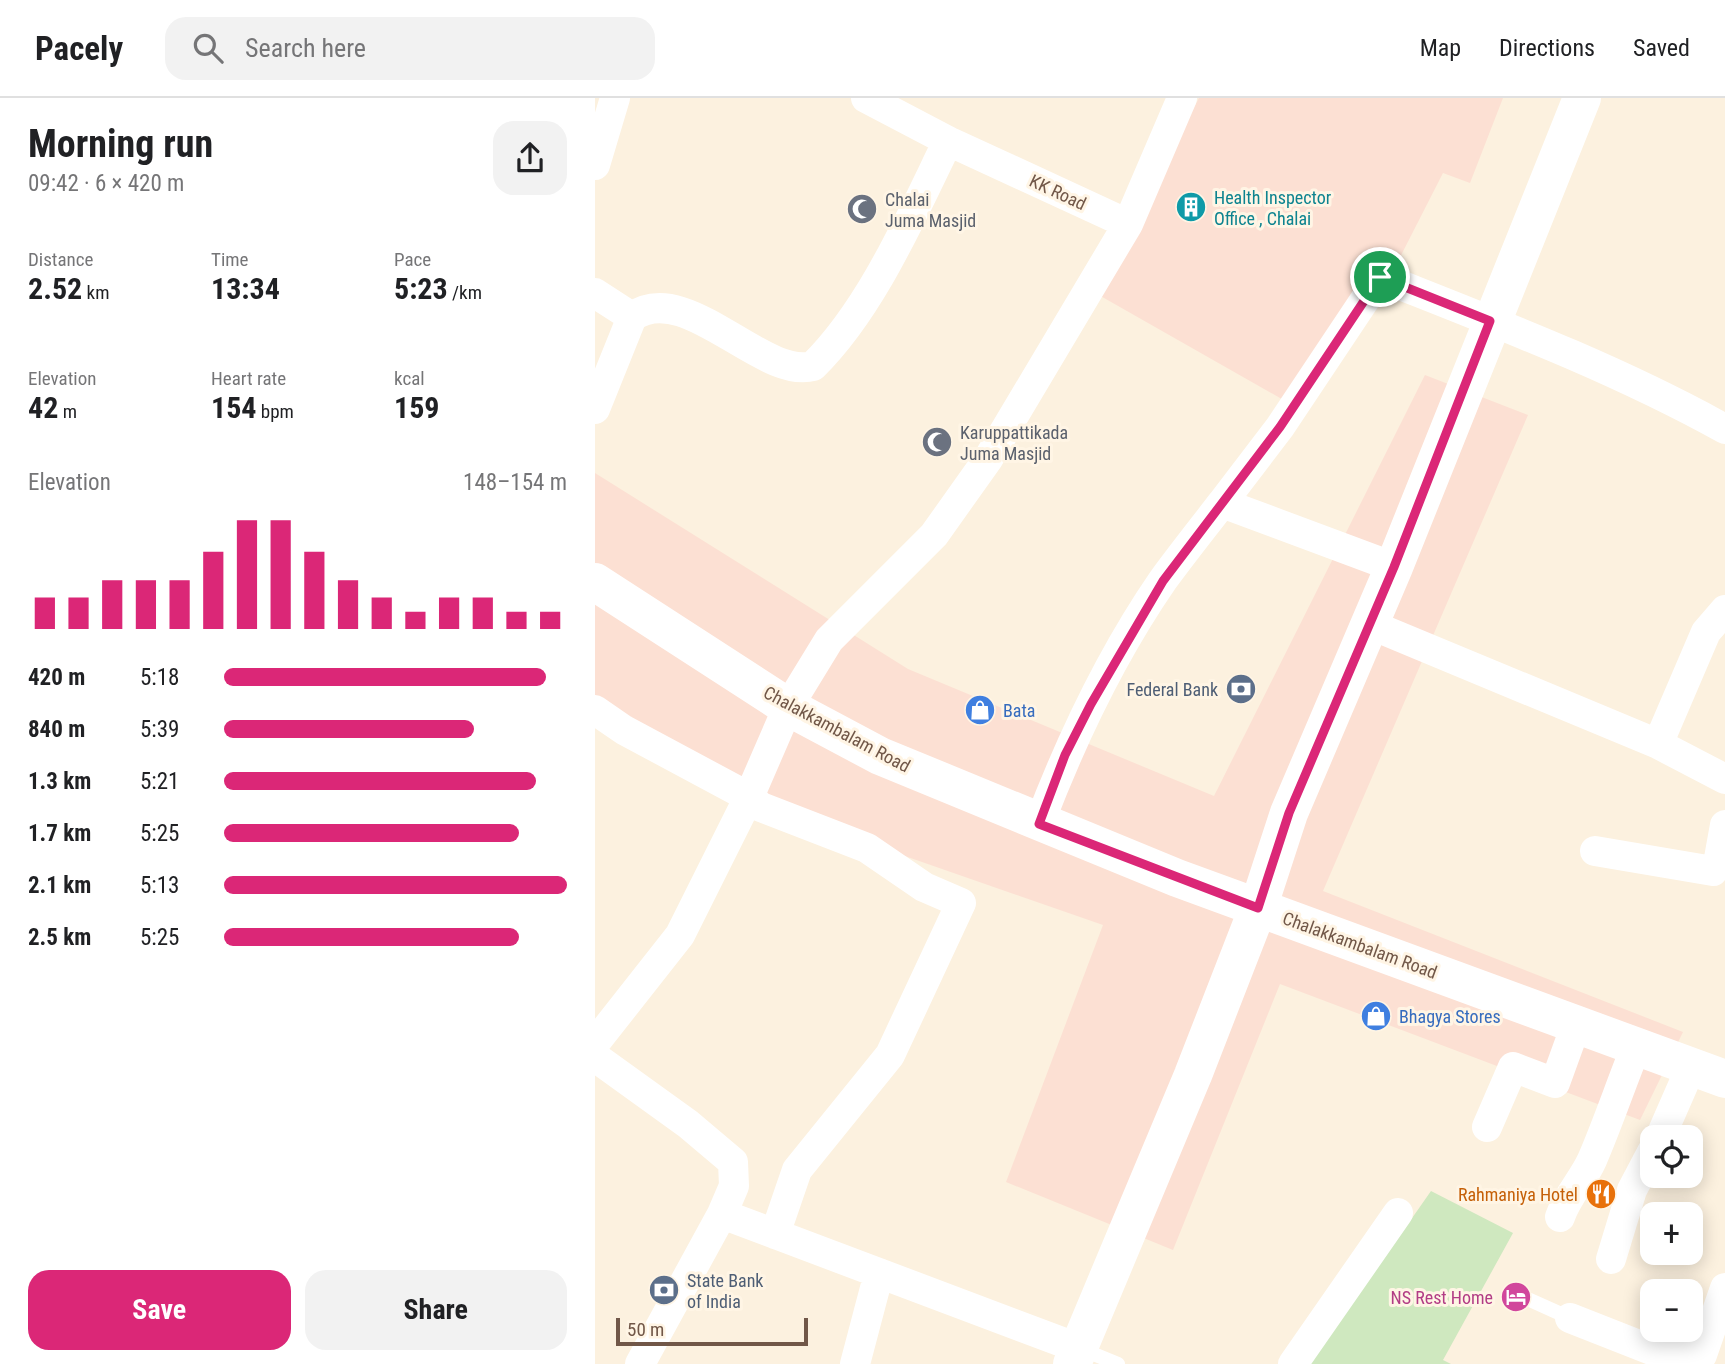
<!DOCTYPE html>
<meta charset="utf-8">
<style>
:root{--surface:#fff;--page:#f2f2f2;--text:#202124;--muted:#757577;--line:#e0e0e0;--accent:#db2777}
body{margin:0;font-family:"Roboto Condensed",sans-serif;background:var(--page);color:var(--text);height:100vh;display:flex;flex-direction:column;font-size:26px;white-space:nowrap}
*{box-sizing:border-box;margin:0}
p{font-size:23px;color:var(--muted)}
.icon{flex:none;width:38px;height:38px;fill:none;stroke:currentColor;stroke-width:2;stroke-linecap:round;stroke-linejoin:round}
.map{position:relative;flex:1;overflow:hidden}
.panel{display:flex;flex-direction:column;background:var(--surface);width:595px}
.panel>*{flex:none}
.tools{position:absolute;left:1045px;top:1027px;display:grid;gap:14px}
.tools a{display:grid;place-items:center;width:63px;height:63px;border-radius:14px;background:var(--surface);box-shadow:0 4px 18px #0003;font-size:35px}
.scale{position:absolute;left:21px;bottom:18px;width:192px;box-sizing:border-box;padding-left:7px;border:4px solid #715748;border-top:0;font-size:19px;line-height:24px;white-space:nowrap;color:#715748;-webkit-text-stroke:5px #fff5e5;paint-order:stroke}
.pin{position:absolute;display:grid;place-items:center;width:60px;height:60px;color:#fff;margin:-30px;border:4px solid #fff;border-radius:50%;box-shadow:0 2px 7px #0007}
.round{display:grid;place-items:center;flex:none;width:74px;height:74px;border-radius:21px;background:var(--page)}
.head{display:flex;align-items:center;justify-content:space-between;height:119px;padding:0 28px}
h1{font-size:38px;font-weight:700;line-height:52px}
.metrics{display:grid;grid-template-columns:repeat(3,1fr);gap:10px;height:119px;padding:7px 28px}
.metrics div{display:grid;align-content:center}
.metrics b{font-size:30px;font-weight:700}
.metrics small{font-size:19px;font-weight:400}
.metrics p{font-size:19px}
.chart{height:196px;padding:14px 28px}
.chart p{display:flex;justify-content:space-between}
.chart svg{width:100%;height:126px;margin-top:7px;stroke:var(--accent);stroke-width:6}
.primary-button{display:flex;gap:14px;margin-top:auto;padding:14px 28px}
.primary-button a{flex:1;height:80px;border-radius:21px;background:var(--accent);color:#fff;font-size:28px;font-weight:700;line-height:80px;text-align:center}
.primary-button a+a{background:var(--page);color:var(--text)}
ul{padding:0 28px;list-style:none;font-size:23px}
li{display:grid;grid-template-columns:112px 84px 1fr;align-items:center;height:52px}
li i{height:18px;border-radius:9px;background:var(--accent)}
header{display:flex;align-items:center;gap:42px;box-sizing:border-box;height:98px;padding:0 35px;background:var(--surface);border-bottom:2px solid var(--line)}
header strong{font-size:33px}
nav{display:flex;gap:38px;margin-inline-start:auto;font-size:24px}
.search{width:490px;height:63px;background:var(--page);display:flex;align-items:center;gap:18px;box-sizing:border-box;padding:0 24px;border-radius:21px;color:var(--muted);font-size:26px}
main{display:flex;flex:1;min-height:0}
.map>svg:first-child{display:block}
.commercial{fill:#fce0d3}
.green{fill:#cfe8bf}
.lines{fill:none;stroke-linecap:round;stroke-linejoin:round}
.lane{stroke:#fff;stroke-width:14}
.street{stroke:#fff;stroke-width:30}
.secondary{stroke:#fff;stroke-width:38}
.route-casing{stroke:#fff;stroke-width:14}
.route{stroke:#db2777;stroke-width:9}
.labels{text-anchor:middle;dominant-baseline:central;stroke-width:6;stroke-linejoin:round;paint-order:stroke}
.street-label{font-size:18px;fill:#715748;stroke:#fff5e5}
.culture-label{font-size:18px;fill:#0d838f;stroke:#fff5e5;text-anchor:start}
.worship-label{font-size:18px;fill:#5b616d;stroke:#fff5e5;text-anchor:start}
.service-label{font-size:18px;fill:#4e5e75;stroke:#fff5e5;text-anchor:end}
.shop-label{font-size:18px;fill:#366cbe;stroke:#fff5e5;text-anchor:start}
.food-label{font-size:18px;fill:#c56008;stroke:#fff5e5;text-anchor:end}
.hotel-label{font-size:18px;fill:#b23c85;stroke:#fff5e5;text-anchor:end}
</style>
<header>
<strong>Pacely</strong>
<div class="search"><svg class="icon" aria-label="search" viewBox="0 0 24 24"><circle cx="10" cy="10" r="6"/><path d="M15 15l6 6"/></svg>Search here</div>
<nav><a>Map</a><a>Directions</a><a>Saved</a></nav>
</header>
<main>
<section class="panel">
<div class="head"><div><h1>Morning run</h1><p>09:42 · 6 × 420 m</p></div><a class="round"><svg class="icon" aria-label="share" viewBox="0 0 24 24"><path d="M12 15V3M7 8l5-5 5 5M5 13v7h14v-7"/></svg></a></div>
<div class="metrics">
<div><p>Distance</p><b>2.52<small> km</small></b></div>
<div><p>Time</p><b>13:34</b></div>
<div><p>Pace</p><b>5:23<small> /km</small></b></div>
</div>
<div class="metrics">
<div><p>Elevation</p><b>42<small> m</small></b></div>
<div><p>Heart rate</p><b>154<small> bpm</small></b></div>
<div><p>kcal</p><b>159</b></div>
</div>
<div class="chart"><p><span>Elevation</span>148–154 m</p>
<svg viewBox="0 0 160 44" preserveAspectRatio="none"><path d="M5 44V33M15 44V33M25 44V27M35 44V27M45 44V27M55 44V17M65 44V6M75 44V6M85 44V17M95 44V27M105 44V33M115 44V38M125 44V33M135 44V33M145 44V38M155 44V38"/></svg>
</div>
<ul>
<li><b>420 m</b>5:18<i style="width:94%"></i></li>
<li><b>840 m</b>5:39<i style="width:73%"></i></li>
<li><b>1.3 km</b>5:21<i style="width:91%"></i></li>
<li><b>1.7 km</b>5:25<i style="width:86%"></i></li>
<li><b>2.1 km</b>5:13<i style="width:100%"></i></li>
<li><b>2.5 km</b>5:25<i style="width:86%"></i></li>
</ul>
<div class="primary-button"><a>Save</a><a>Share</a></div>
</section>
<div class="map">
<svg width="1130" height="1266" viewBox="0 0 1130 1266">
<rect width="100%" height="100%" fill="#fcf1df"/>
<path class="commercial" d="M604,0H908L875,85L848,75L796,177L699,308L502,196Z
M830,277L933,317L728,793L1088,934L1045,1022L685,886L578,1152L411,1084L508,827L178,712L0,598V375L313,571L619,698Z"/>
<path class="green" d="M836,1093L918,1135L848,1262L856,1266H715Z"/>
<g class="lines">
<path class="lane" d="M928,1199L975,1220
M484,1250L523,1266"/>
<path class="street" d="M271,0L353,43L533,126L587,0
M0,67L20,0
M0,195L37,219
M0,311L37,219C90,180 167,282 218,268C277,210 317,116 353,43
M627,405L685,329L785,179C901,225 1020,270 1130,331
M1130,512L1111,534L1063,646L1130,681
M774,526L1063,646
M0,612L29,632L154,699L166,709L272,750L329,789L366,805L295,957L202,1072L180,1136
M444,726C476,642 517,556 568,482C587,456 607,431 627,405L799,469
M1000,753L1118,773L1123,766L1130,727
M0,945L85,837L154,699L193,609L234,542L339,437L393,361L533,126
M0,959L93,1026L138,1064L139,1088L127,1116L45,1266
M892,1029L918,969L960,985L981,927
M1065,1040L1096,969
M127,1116L483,1250
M965,1119C972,1098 988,1082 997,1062C1013,1025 1026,986 1041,949
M1016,1161L1037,1092L1057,1054
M975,1220L1069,1257H1107L1130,1190
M260,1266L284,1175
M698,1266L803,1115"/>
<path class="secondary" d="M0,484L193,609L285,658L582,780L1130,981
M477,1266L598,977L663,810L694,715L799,469L987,0"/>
</g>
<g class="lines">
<g class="route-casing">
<path id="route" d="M785,179L895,223L799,469L694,715L663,810L444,726L470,657L496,606L568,483L685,329Z"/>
</g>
<use href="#route" class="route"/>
</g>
<defs>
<g id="building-disc" transform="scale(1.575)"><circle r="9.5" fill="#0f9aa8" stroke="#fff5e5"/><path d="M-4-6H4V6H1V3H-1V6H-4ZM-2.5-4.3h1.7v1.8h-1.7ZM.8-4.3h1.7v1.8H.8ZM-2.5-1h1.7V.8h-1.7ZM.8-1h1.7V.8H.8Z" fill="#fff"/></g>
<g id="mosque-disc" transform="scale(1.575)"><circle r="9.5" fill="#6b7280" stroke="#fff5e5"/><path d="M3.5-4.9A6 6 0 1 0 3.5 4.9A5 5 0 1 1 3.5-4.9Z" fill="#fff"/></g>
<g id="bank-disc" transform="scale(1.575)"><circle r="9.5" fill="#5c6f8a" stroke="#fff5e5"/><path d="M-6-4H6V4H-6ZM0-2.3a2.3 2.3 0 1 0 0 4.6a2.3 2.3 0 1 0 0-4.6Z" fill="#fff"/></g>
<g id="shop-disc" transform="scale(1.575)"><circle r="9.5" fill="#3f7fe0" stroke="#fff5e5"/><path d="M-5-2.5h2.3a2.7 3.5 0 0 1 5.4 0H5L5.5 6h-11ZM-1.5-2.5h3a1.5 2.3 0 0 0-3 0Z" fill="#fff"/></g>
<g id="restaurant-disc" transform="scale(1.575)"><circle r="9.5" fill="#e8710a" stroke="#fff5e5"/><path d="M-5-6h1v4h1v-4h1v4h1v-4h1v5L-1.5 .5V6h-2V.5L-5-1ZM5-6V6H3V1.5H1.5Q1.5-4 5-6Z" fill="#fff"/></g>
<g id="hotel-disc" transform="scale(1.575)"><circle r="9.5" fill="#d1479c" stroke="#fff5e5"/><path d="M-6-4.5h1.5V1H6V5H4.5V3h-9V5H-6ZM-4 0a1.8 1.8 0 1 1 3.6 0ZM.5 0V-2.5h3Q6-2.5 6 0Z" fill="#fff"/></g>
</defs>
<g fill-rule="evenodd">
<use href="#building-disc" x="596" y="109"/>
<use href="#mosque-disc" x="267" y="111"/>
<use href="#mosque-disc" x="342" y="344"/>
<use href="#bank-disc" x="646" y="591"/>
<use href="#shop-disc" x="385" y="612"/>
<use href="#shop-disc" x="781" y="918"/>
<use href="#restaurant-disc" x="1006" y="1096"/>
<use href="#bank-disc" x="69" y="1192"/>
<use href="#hotel-disc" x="921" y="1199"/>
</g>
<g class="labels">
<g class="street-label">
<text transform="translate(463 94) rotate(25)">KK Road</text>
<text transform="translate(242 631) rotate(28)">Chalakkambalam Road</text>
<text transform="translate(765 847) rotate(20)">Chalakkambalam Road</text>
</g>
<g class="culture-label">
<text x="619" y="99">Health Inspector<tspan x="619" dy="21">Office , Chalai</tspan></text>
</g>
<g class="worship-label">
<text x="290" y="101">Chalai<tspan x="290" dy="21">Juma Masjid</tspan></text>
<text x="365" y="334">Karuppattikada<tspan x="365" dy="21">Juma Masjid</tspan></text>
</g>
<g class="service-label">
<text x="623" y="591">Federal Bank</text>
<text x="92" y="1182" text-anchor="start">State Bank<tspan x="92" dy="21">of India</tspan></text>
</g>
<g class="shop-label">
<text x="408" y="612">Bata</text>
<text x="804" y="918">Bhagya Stores</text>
</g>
<g class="food-label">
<text x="983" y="1096">Rahmaniya Hotel</text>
</g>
<g class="hotel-label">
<text x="898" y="1199">NS Rest Home</text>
</g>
</g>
</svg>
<div class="tools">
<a><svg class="icon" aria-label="locate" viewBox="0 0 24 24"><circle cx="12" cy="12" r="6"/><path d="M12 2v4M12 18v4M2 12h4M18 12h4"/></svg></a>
<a>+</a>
<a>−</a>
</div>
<div class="scale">50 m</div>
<div class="pin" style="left:785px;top:179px;background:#1e9e55"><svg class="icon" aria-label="arrive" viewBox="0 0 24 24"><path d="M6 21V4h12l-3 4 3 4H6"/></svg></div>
</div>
</main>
